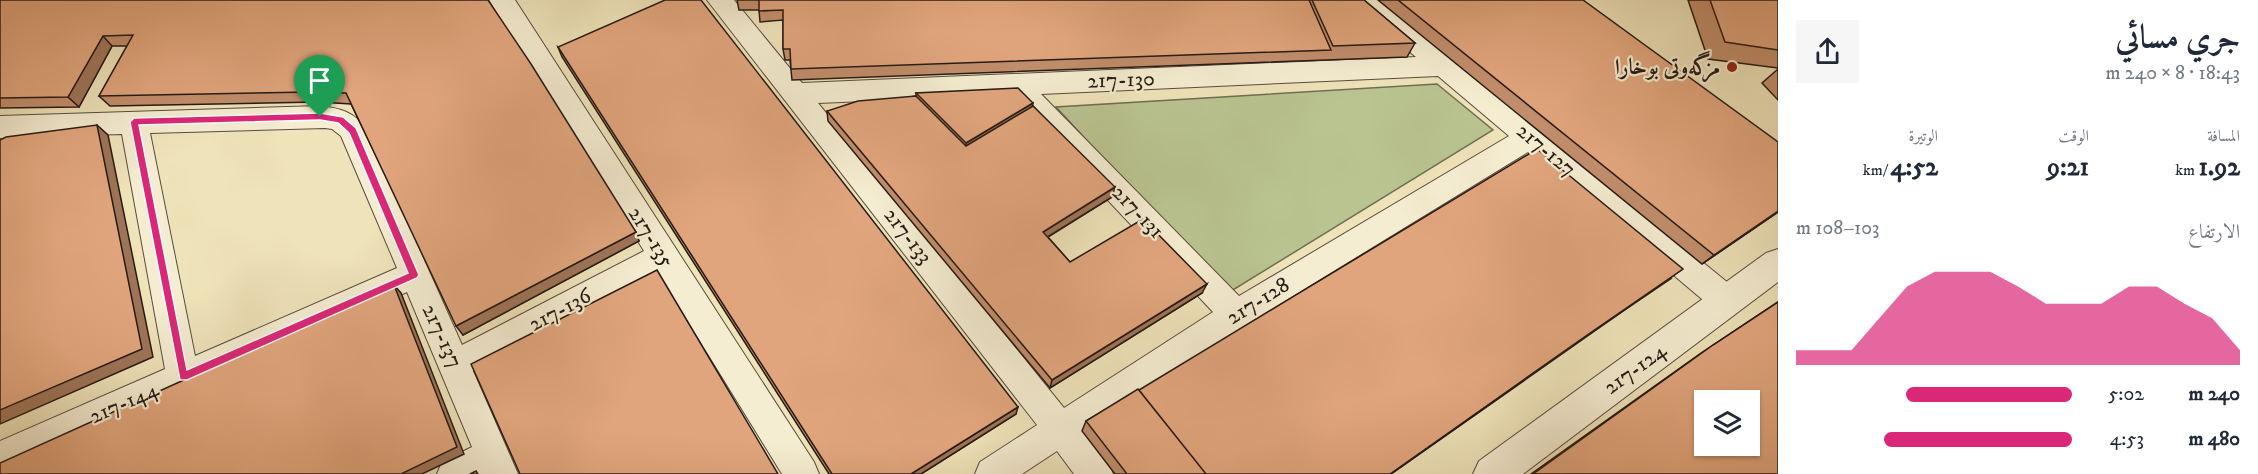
<!DOCTYPE html>
<html lang="ar">
<meta charset="utf-8">
<style>
:root{--surface:#fff;--page:#f6f6f7;--text:#1f2937;--muted:#747a83;--accent:#db2777}
body{margin:0;font-family:"IM FELL DW Pica",Amiri,serif;background:var(--page);color:var(--text);direction:rtl;height:100vh;display:flex;flex-direction:column;font-size:22px;white-space:nowrap}
*{box-sizing:border-box;margin:0}
p{font-size:20px;color:var(--muted)}
.icon{flex:none;width:33px;height:33px;fill:none;stroke:currentColor;stroke-width:2;stroke-linecap:round;stroke-linejoin:round}
.map{position:relative;flex:1;overflow:hidden;direction:ltr}
.details{display:flex;flex-direction:column;background:var(--surface);width:480px}
.details>*{flex:none}
.buttons{position:absolute;left:1694px;top:390px;display:grid;gap:12px}
.buttons a{display:grid;place-items:center;width:66px;height:66px;border-radius:0px;background:var(--surface);box-shadow:0 2px 4px #0004;font-size:30px}
.pin{position:absolute;display:grid;place-items:center;width:51px;height:51px;color:#fff;margin:-62px -26px;border-radius:50% 50% 50% 0;rotate:-45deg;box-shadow:0 0 6px #0007}
.pin .icon{rotate:45deg}
.round{display:grid;place-items:center;flex:none;width:63px;height:63px;border-radius:0px;background:var(--page)}
.summary{display:flex;align-items:center;justify-content:space-between;height:102px;padding:0 18px}
h1{font-size:33px;font-weight:700;line-height:45px}
.metrics{display:grid;grid-template-columns:repeat(3,1fr);gap:9px;height:102px;padding:6px 18px}
.metrics div{display:grid;align-content:center}
.metrics b{font-size:26px;font-weight:700}
.metrics small{font-size:16px;font-weight:400}
.metrics p{font-size:16px}
.chart{height:168px;padding:12px 18px}
.chart p{display:flex;justify-content:space-between}
.chart svg{width:100%;height:108px;margin-top:6px;fill:var(--accent);opacity:.7}
ul{padding:0 18px;list-style:none;font-size:20px}
li{display:grid;grid-template-columns:96px 72px 1fr;align-items:center;height:45px}
li i{height:15px;border-radius:8px;background:var(--accent)}
main{display:flex;flex:1;min-height:0}
.map>svg:first-child{display:block}
.green{fill:#b9c490;stroke:#706f52;stroke-width:1.5}
.lines{fill:none;stroke-linecap:round;stroke-linejoin:round}
.minor-casing{stroke:#584c3d;stroke-width:2}
.tertiary-casing{stroke:#584c3d;stroke-width:2}
.minor{fill:#f5edd2;fill-rule:evenodd}
.tertiary{fill:#f5edd2;fill-rule:evenodd}
.wall{fill:#c28e6c;stroke:#261a13;stroke-width:1.5}
.shaded-wall{fill:#9e7458;stroke:#261a13;stroke-width:1.5}
.building{fill:#e1a57d;stroke:#261a13;stroke-width:1.5;fill-rule:evenodd}
.route{fill:#db2777;stroke:#fff;stroke-width:1.5;fill-rule:evenodd}
.poi-dot{fill:#8f2418;stroke:#f5edd2;stroke-width:2}
.labels{text-anchor:middle;dominant-baseline:central;stroke-width:4.5;stroke-linejoin:round;paint-order:stroke}
.poi-label{font-size:22px;font-weight:bold;fill:#261a13;stroke:#f5edd2;text-anchor:end}
.street-label{font-size:22px;fill:#261a13;stroke:#f5edd2}
</style>
<main>
<section class="details">
<div class="summary"><div><h1>جري مسائي</h1><p>18:43 · 8 × 240 m</p></div><a class="round"><svg class="icon" aria-label="share" viewBox="0 0 24 24"><path d="M12 15V3M7 8l5-5 5 5M5 13v7h14v-7"/></svg></a></div>
<div class="metrics">
<div><p>المسافة</p><b>1.92<small> km</small></b></div>
<div><p>الوقت</p><b>9:21</b></div>
<div><p>الوتيرة</p><b>4:52<small> /km</small></b></div>
</div>
<div class="chart"><p><span>الارتفاع</span>103–108 m</p>
<svg viewBox="0 0 160 44" preserveAspectRatio="none"><path d="M0 44V38L10 38L20 38L30 25L40 12L50 6L60 6L70 6L80 12L90 19L100 19L110 19L120 12L130 12L140 19L150 25L160 38V44z"/></svg>
</div>
<ul>
<li><b>240 m</b>5:02<i style="width:60%"></i></li>
<li><b>480 m</b>4:53<i style="width:68%"></i></li>
</ul>
</section>
<div class="map">
<svg width="1778" height="474" viewBox="0 0 1778 474">
<rect width="100%" height="100%" fill="#efe3ba"/>
<filter id="stains"><feTurbulence type="fractalNoise" baseFrequency=".00333" numOctaves="4"/><feColorMatrix values="0 0 0 0 .2 0 0 0 0 .09 0 0 0 0 .02 0 0 0 .5 -.17"/></filter>
<radialGradient id="worn" r=".72"><stop offset=".6" stop-color="#630" stop-opacity="0"/><stop offset="1" stop-color="#630" stop-opacity=".3"/></radialGradient>
<path class="green" d="M1437,84L1493,130L1228,293L1056,107Z"/>
<g class="lines">
<g class="minor-casing">
<path id="minor" d="M489,0H515L814,462L819,474H782L658,273L473,371L518,474H437L442,462L472,447L407,292L0,474V441L165,369L122,134L0,138V116L320,106C339,108 356,112 366,130L462,345L644,251ZM325,128L332,129L341,136L397,268L195,356L150,133Z
M707,0H734L802,83L1416,57L1355,6L1351,0H1381L1738,291L1743,301L1738,311L1727,315L1716,311L1528,152L1247,324L1084,432L1108,462L1113,474H1074L1057,451L1022,474H975L980,462L1037,425ZM1438,76L1509,136L1239,296L1041,94ZM1009,95L1213,312L1064,408L818,103Z"/>
</g>
<g class="tertiary-casing">
<path id="tertiary" d="M1778,249V282L1523,474H1473L1479,461L1766,253Z"/>
</g>
<use href="#minor" class="minor"/>
<use href="#tertiary" class="tertiary"/>
</g>
<path class="wall" d="M0,0H488L639,241L463,335L351,104L319,102L110,106L99,96L127,46H112L79,107L0,108Z
M737,0H1364L1415,43L1407,57L1326,60L792,80L790,60H785L783,49V20L760,22L759,10H739Z
M1378,0H1583L1778,212L1702,264Z
M1688,0H1778V68L1708,59Z
M558,47L1016,414L921,474H829L562,57Z
M1778,69V100L1762,83Z
M916,93L1033,106L1112,197L1048,237L1070,262L1202,293L1050,388L828,121L827,111L916,96Z
M1672,278L1579,341L1391,474H1115L1082,431L1086,421L1139,390Z
M1778,302V474H1531L1701,353Z"/>
<path class="shaded-wall" d="M103,36L112,46L79,107L68,97Z
M1033,103L1031,116L965,156L966,143Z
M97,125L108,135L153,357L0,424V410Z
M1115,187L1112,197L1041,241L1043,232Z
M1778,211V212L1702,264L1714,255Z
M636,232L639,241L463,335L456,326Z
M1683,269L1391,474H1390L1590,333Z
M1207,284L1202,293L1050,388L1052,380Z
M394,285L401,293L464,454L422,474H401Z
M1018,407L1016,414L921,474H911Z"/>
<path class="building" d="M0,0H488L531,64L636,232L456,326L346,93L311,92L99,96L133,35L103,36L68,97L0,98Z
M665,0H701L1018,407L911,474H832L558,47Z
M759,0H1309L1331,50L791,69L790,49H783V10L759,11Z
M1312,0H1364L1415,43L1333,46Z
M1398,0H1583L1778,142V211L1714,255Z
M1710,0H1778V50L1725,42Z
M1018,88L1033,103L966,143L916,93Z
M916,96L966,146L1033,106L1115,187L1043,232L1070,262L1143,219L1207,284L1052,380L827,111L858,101Z
M97,125L142,349L0,410V140L6,137Z
M1537,149L1683,269L1590,333L1390,474H1206L1139,390Z
M657,270L778,474H520L471,364Z
M394,285L457,447L401,474H0V463Z
M1778,302V474H1533L1713,345ZM1704,400H1749V446H1704Z
M1138,389L1206,474H1127L1086,421Z
M476,471L478,474H470Z"/>
<path class="route" d="M320,113L343,117L356,128L419,275L417,278L187,380H180L130,122L134,118ZM320,120L338,123L349,133L408,273L187,370L139,125Z"/>
<circle class="poi-dot" cx="1732" cy="67" r="6"/>
<g class="labels">
<g class="poi-label">
<text x="1720" y="67">مزگەوتی بوخارا</text>
</g>
<g class="street-label">
<text transform="translate(1121 80) rotate(-2)">217-130</text>
<text transform="translate(1546 150) rotate(40)">217-127</text>
<text transform="translate(1138 212) rotate(46)">217-131</text>
<text transform="translate(908 236) rotate(52)">217-133</text>
<text transform="translate(651 237) rotate(58)">217-135</text>
<text transform="translate(1258 301) rotate(-32)">217-128</text>
<text transform="translate(560 310) rotate(-28)">217-136</text>
<text transform="translate(442 336) rotate(65)">217-137</text>
<text transform="translate(1635 369) rotate(-36)">217-124</text>
<text transform="translate(124 403) rotate(-24)">217-144</text>
</g>
</g>
<rect width="100%" height="100%" filter="url(#stains)"/>
<rect width="100%" height="100%" fill="url(#worn)"/>
</svg>
<div class="buttons">
<a><svg class="icon" aria-label="layers" viewBox="0 0 24 24"><path d="M12 4l9 5-9 5-9-5zM3 14l9 5 9-5"/></svg></a>
</div>
<div class="pin" style="left:320px;top:117px;background:#1e9e55"><svg class="icon" aria-label="arrive" viewBox="0 0 24 24"><path d="M6 21V4h12l-3 4 3 4H6"/></svg></div>
</div>
</main>
